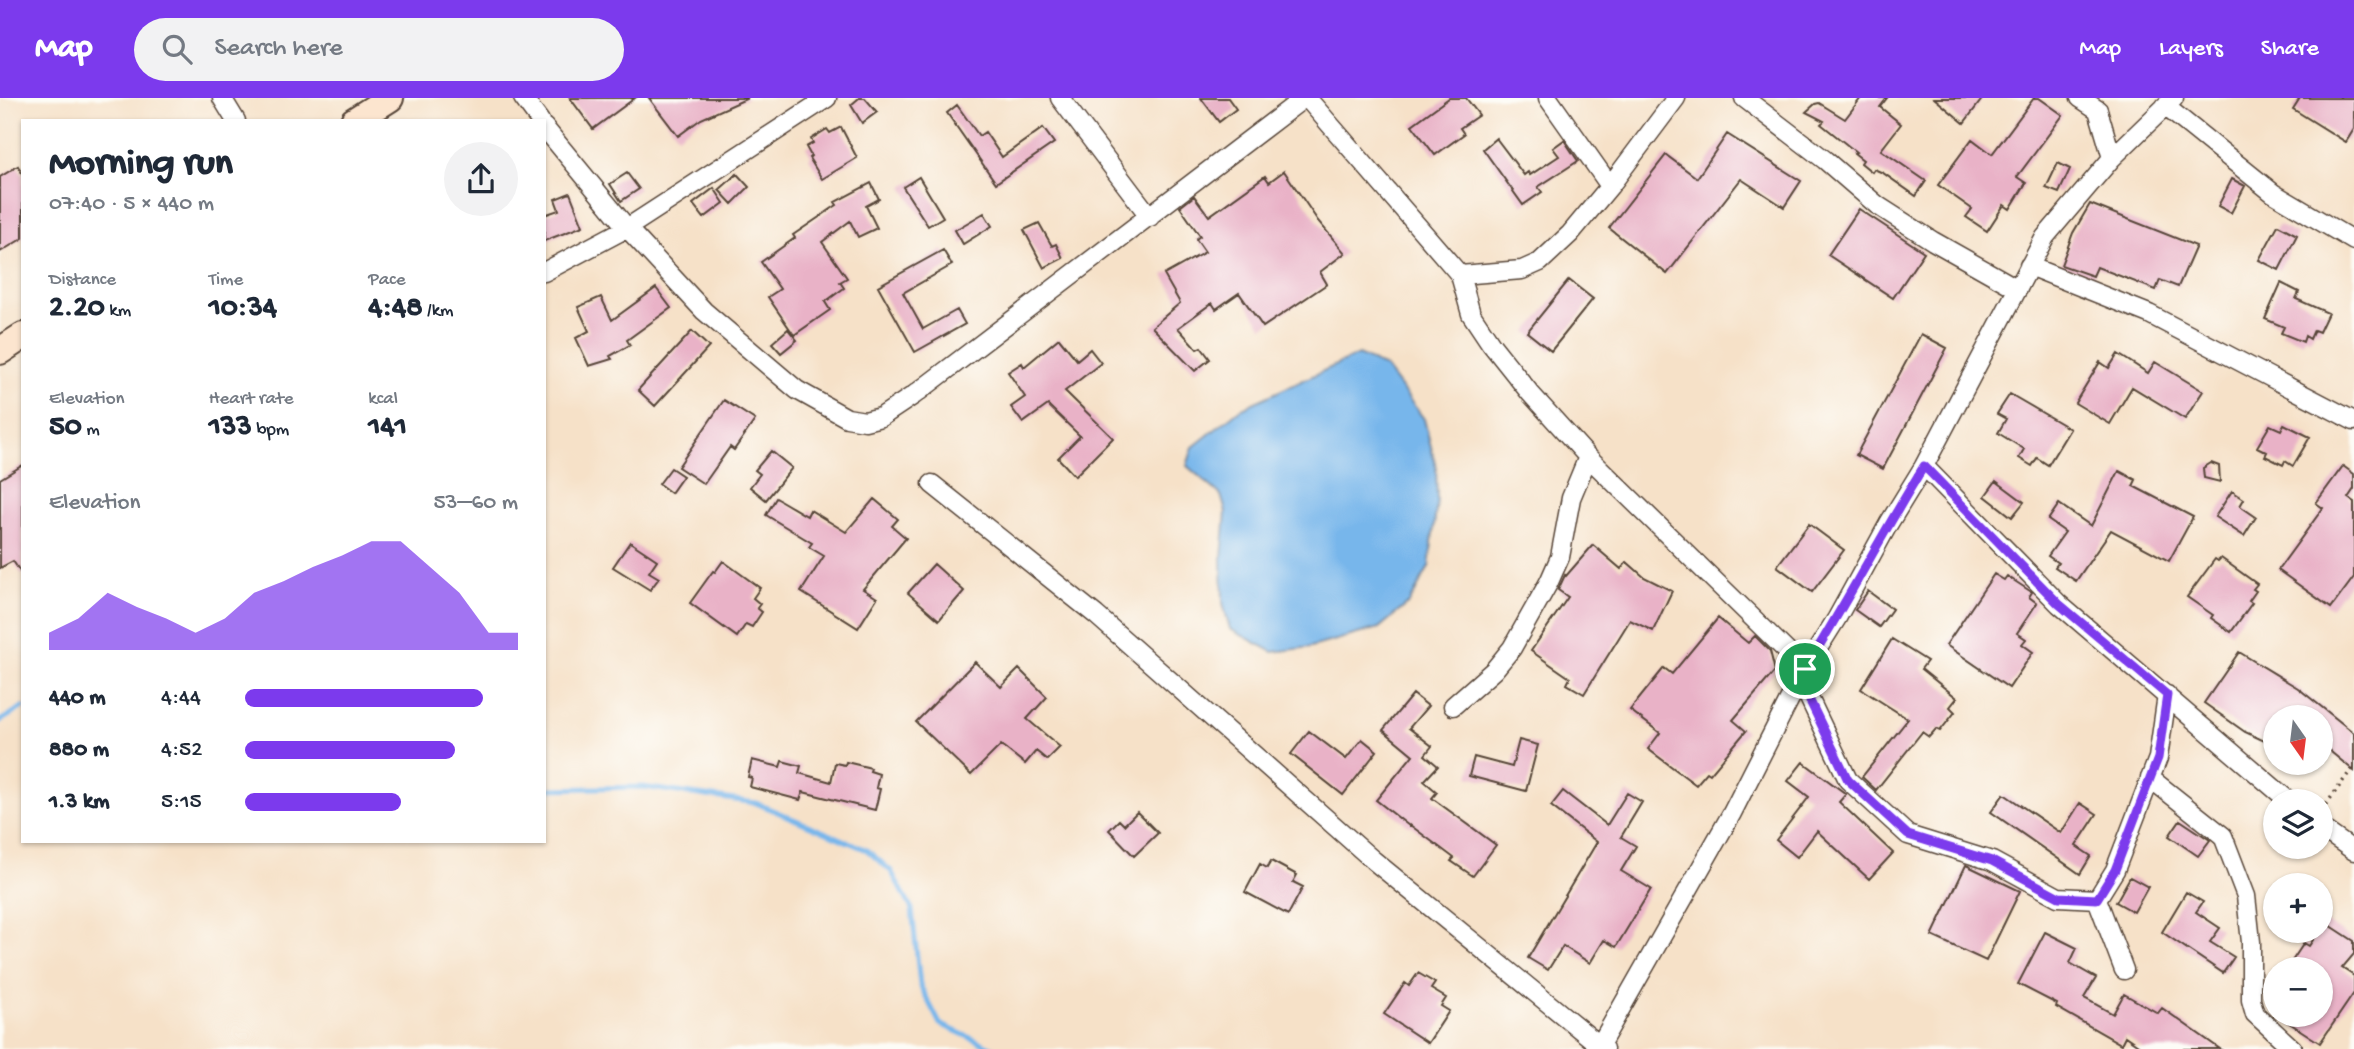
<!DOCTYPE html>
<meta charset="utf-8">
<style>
:root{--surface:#fff;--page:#f2f2f3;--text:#1f2937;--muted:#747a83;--accent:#7c3aed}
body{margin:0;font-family:"Gochi Hand",sans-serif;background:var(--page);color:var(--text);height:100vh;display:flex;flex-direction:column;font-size:26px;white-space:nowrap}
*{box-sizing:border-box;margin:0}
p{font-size:23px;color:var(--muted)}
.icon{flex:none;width:38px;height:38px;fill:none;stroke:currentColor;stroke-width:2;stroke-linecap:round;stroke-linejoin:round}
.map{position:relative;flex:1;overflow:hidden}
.drawer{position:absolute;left:21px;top:21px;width:525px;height:724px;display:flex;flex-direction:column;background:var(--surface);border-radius:0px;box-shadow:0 2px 5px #0004}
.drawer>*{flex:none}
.needle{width:46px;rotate:166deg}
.fabs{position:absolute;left:2263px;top:607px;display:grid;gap:14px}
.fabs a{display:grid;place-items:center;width:70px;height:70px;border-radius:50%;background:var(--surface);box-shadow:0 2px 5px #0004;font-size:35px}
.pin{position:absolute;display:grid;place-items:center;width:60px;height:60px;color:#fff;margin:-30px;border:4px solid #fff;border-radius:50%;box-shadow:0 2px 7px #0007}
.round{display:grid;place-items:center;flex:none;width:74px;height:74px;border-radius:37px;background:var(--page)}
.summary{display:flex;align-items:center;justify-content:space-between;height:119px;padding:0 28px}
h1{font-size:38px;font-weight:700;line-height:52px}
.figures{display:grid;grid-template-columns:repeat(3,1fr);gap:10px;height:119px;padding:7px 28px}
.figures div{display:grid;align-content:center}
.figures b{font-size:30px;font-weight:700}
.figures small{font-size:19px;font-weight:400}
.figures p{font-size:19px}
.chart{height:196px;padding:14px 28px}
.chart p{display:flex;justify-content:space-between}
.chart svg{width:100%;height:126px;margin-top:7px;fill:var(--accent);opacity:.7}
ul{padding:0 28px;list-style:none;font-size:23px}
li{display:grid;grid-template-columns:112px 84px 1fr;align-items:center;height:52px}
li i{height:18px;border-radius:9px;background:var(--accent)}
header{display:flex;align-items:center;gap:42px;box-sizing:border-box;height:98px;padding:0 35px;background:var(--accent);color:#fff}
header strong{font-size:33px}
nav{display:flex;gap:38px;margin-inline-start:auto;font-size:24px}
.search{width:490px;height:63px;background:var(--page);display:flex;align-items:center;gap:18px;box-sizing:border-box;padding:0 24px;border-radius:38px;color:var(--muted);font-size:26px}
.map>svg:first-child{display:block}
.water{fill:#77b6eb;stroke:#597084;stroke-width:2}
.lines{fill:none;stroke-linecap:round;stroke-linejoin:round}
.stream{stroke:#77b6eb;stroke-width:5}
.building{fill:#e9b2c7}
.street-casing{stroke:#574538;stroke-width:21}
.secondary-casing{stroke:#574538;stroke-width:30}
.path{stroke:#574538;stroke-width:3.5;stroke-dasharray:2 5;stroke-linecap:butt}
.street{stroke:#fff;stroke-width:18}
.secondary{stroke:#fce5cf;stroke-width:26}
.route-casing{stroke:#fff;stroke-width:14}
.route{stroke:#7c3aed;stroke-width:9}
</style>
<header>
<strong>Map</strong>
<div class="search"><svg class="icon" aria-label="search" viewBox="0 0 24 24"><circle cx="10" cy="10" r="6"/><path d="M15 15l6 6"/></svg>Search here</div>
<nav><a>Map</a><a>Layers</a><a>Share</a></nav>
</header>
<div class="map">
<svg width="2354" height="951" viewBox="0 0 2354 951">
<rect width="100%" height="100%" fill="#fdfcf7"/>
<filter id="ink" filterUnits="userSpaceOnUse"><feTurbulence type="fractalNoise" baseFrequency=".0143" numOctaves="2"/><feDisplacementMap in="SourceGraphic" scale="14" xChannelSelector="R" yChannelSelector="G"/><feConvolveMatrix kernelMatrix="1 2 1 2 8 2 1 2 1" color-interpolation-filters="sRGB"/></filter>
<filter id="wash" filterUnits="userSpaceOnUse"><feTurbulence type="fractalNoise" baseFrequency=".00686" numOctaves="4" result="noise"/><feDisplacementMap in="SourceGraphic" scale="28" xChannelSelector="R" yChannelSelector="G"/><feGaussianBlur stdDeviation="1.57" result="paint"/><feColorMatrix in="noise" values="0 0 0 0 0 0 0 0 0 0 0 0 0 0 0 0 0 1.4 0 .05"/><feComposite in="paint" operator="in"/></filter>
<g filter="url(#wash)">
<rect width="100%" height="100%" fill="#f6e1c8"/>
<path class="water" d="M1358,257L1385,269L1424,321L1436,369L1437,403L1429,469L1409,505L1379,530L1311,549L1273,554L1230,531L1223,505L1222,460L1226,414L1221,397L1187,368L1193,349L1242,310Z"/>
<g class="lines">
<path class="stream" d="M0,623L23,609
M544,691L643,689L756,705L867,752L891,773L912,811L920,887L940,926L995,951"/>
</g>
<g id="blocks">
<path class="building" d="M570,0H635L593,31Z
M649,0H748L701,21L678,38Z
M859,0H865L877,14L862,25L851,7Z
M1201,0H1228L1236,11L1219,24Z
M1449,0H1466L1479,17L1460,30L1464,36L1435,57L1412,27Z
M1861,0H1887L1880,9L1901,26L1881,52L1926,83L1916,98L1883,75L1874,71L1872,74L1861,65L1863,62L1854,55L1856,54L1821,26L1824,23L1806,14L1815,6L1819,5L1845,21Z
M1934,0H1983L1964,25Z
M2034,0H2039L2063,17L2017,79L2026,85L2010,111L2004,107L1987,133L1966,119L1972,111L1938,87L1972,41L1992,56Z
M2300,0H2354V31L2346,44L2293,11Z
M957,7L979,38L985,34L1002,59L1043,30L1054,45L996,85L947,15Z
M841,29L857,60L822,81L809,60L811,58L806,49L813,45L811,41L827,31L830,35Z
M1727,36L1801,83L1784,109L1741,81L1667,176L1609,130L1666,57L1697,80Z
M1496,40L1524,77L1528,74L1530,77L1559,58L1553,50L1564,42L1578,63L1538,89L1542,94L1523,107L1483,51Z
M2058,65L2070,71L2059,95L2046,90Z
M18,68L23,77V140L0,154V79Z
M1284,73L1318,123L1345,155L1320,174L1327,186L1263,229L1239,195L1216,211L1212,205L1178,230L1197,251L1201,249L1210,261L1195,273L1152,229L1180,205L1164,177L1205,154L1196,141L1200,138L1180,109L1194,98L1209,118L1265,78L1269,84Z
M627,75L639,91L621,103L610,86Z
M737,76L749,89L732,106L719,92Z
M919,79L943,119L928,128L903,89Z
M2232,81L2245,88L2231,115L2218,108Z
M871,85L879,101L866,108L877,130L858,139L850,123L822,144L847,180L840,184L844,190L825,204L830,212L794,237L768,199L780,191L761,164L795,140L793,137L837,107L835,104Z
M714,90L724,105L704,120L693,106Z
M570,95L583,128L544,143V117L559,112L555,101Z
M2090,106L2196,148L2178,189L2160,182L2156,192L2097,169L2093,178L2061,167L2073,135Z
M1859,111L1924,154L1893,200L1828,157Z
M984,115L992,128L963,146L955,132Z
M1039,125L1052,148L1056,146L1063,160L1044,170L1024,132Z
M2278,127L2297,137L2279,172L2259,162Z
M943,152L952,167L903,195L923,231L957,212L965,226L915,254L878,188Z
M1569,182L1593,201L1551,253L1527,234Z
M2281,185L2299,194L2296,201L2328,215L2319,234L2314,232L2310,241L2305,238L2303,244L2281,235L2284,229L2265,221Z
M656,190L671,210L627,242L630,247L610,258L612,261L589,268L576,240L589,233L578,209L601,199L612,222Z
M788,231L797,242L781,255L772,245Z
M692,233L709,249L655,308L638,292Z
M1921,236L1947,250L1883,371L1856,357Z
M1059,240L1077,262L1090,251L1101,265L1065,293L1113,340L1075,378L1058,360L1080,338L1048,307L1023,325L1011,309L1025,299L1008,274L1022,265L1024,269Z
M2118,256L2148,275L2155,264L2203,293L2185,321L2132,289L2110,326L2075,305L2100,264L2109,270Z
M2010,296L2070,331L2048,367L2037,360L2032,368L2019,360L2024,351L1998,335L2006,321L1997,316Z
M724,302L755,322L734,352L730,349L704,386L678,369Z
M2284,326L2310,339L2293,368L2285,363L2283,367L2265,358L2267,354L2257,349L2270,327L2281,332Z
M771,353L792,370L766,402L750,389L760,376L755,372Z
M2211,365L2219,368L2220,384L2204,380L2203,370Z
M23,367V478L13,463L0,470V381Z
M2343,368L2354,376V391L2348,400L2354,404V479L2331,510L2278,472L2323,410L2316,405Z
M671,370L683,378L671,395L659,386Z
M2119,373L2136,382L2133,388L2193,419L2169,463L2111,432L2076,483L2055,469L2058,465L2048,458L2065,434L2048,422L2059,406L2091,428Z
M1996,383L2024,404L2012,419L1985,398Z
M2232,393L2244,401L2240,408L2256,419L2244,438L2215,419Z
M776,400L807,418L810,412L846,434L874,401L898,421L892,428L906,440L863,491L877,500L858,530L801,494L824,458L809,449L812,445L766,417Z
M1809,426L1844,452L1812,494L1777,468Z
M630,444L657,462L649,474L659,480L650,492L613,469Z
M1593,447L1621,471L1627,464L1644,479L1672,493L1653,533L1630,522L1584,596L1567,586L1570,580L1531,553L1568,499L1558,492L1565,477L1566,478Z
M2221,460L2257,486L2253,491L2256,493L2249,503L2252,505L2231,534L2211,520L2213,517L2187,499L2215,461L2218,463Z
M723,463L760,490L753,500L760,506L757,510L762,514L752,529L746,526L737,539L690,505L713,473L715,474Z
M934,466L964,493L939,522L908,495Z
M1994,476L2004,482L2007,478L2030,493L2032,494L2029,499L2037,505L2017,535L2026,541L2022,546L2033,554L2009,590L1946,547Z
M1868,493L1892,511L1879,529L1855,512Z
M1718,520L1748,545L1755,538L1770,553L1775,573L1733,622L1746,633L1710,676L1707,674L1696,687L1648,651L1660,635L1630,612L1664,570L1672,576Z
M1892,541L1927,563L1921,571L1957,600L1950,609L1955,614L1940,633L1936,631L1929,639L1922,634L1876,692L1862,679L1908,621L1861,591Z
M2239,554L2298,590L2354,635V673L2320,645V620H2275V648L2245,634L2204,605Z
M975,564L1001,589L1019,571L1047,599L1027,621L1060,649L1047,662L1036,653L1025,666L1001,647L971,677L916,624Z
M1413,596L1428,608L1409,630L1432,648L1425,657L1438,668L1424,683L1437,694L1432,700L1496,747L1473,778L1451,763L1454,760L1410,727L1409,728L1376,702L1413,657L1383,632Z
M1309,633L1346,661L1362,641L1377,653L1343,697L1291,656Z
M1519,642L1538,647L1526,693L1469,678L1474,659L1512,669Z
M752,662L780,669L782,663L801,668L799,675L831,684L835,665L845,667L846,664L871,670L870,673L879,676L876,690L880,691L875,712L803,694L800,702L750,689L752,680L748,679Z
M1803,664L1846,696L1839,704L1893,755L1869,781L1817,733L1797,759L1776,742L1809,699L1788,683Z
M1563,693L1607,727L1627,695L1642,704L1621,739L1636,748L1621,773L1651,791L1616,849L1604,842L1590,865L1563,848L1548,872L1528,860L1597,744L1551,708Z
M2004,696L2061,735L2080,705L2097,716L2076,748L2091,758L2080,776L1991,714Z
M1137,714L1158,735L1134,758L1109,732L1119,722L1124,727Z
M2180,722L2210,742L2198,758L2169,738Z
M1271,763L1297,777L1293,784L1303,789L1288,817L1245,794L1260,766L1267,770Z
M1966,767L2020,793L1986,863L1932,838Z
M2130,779L2148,789L2134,814L2116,804Z
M2186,794L2203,804L2196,814L2220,830L2210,844L2234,859L2223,875L2162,834Z
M2325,824L2354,843V856L2342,870L2354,878V895L2320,945L2277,917H2320V872H2286L2304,845L2309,848Z
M2045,834L2077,850L2070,865L2096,880L2084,900L2113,916L2124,896L2158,915L2162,910L2220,951H2144L2125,938L2121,946L2056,909L2057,906L2018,886Z
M1418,875L1435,885L1431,891L1446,900L1441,908L1449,913L1428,945L1384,916L1405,885L1409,888Z"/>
</g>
</g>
<g filter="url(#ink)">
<use href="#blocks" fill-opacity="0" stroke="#574538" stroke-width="2"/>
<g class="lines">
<g class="street-casing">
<path id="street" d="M222,0L236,23
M523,0L540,23
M1060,0L1150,119
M1307,0L1460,177L1471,216L1491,246L1530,295L1588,359L1805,571L1810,602L1848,682L1908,737L1992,763L2058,799L2097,801
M1548,0L1610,88
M1744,0L1825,62L1877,107L1933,143L2018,191
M2080,0L2098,12L2112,60
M2165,8L2273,95L2354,143
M544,29L627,130L704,213L797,292L847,320L865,323L881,319L914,297L1304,0
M2029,168L2149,216L2354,323
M544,174L627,130L827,0
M1460,177L1522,172L1540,164L1570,136L1610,88L1676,0
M1924,368L2059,506L2290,704
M932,386L1096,517L1373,762L1604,951
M1453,608L1494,572L1512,550L1549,484L1560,459L1571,400L1588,359
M2150,680L2223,738L2246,798L2251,844V902L2255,916L2293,951
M2320,729L2354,753
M2124,872L2097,801L2115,772L2158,660L2167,597
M1600,947L1732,715L1805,571L1837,520L1889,425L1924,368L2045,139L2112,60L2174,0"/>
</g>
<g class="secondary-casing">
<path id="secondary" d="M354,23L390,0
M0,253L23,238"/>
</g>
<path class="path" d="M2322,712L2354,668"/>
<use href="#street" class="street"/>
<use href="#secondary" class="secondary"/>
</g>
</g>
<g class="lines" filter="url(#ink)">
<g class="route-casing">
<path id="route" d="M1924,368L2059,506L2167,597L2158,660L2115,772L2097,801L2059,799L1992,763L1908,737L1848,682L1810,603L1805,571C1847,504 1883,434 1924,368Z"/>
</g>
<use href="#route" class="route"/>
</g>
</svg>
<div class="fabs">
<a><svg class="needle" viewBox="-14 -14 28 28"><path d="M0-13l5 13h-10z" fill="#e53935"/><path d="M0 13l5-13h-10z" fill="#747a83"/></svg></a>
<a><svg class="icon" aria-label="layers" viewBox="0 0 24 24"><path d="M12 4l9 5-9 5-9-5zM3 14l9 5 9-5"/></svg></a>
<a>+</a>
<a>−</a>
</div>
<div class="pin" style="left:1805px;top:571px;background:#1e9e55"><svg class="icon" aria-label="arrive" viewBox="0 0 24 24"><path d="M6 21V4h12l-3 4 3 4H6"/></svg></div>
<section class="drawer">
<div class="summary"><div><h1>Morning run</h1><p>07:40 · 5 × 440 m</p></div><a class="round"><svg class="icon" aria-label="share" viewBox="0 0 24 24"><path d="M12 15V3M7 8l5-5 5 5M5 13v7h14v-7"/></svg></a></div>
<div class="figures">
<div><p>Distance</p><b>2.20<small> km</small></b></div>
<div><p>Time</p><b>10:34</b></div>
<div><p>Pace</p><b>4:48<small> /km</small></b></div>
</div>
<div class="figures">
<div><p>Elevation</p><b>50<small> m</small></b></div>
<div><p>Heart rate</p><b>133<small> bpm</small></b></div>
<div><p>kcal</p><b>141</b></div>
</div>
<div class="chart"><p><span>Elevation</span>53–60 m</p>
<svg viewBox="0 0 160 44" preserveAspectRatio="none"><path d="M0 44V38L10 33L20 24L30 29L40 33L50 38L60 33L70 24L80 20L90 15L100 11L110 6L120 6L130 15L140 24L150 38L160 38V44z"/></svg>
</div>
<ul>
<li><b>440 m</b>4:44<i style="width:87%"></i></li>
<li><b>880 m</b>4:52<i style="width:77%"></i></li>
<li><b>1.3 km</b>5:15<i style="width:57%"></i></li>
</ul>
</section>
</div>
